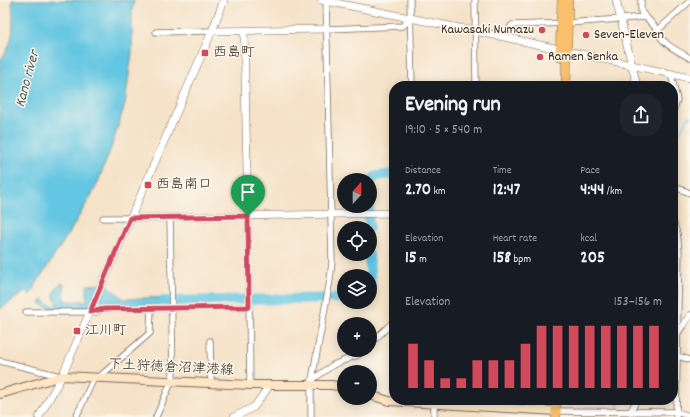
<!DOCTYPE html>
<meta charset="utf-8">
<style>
:root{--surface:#171b24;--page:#20242c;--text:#f1f3f6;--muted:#9ea1a6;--accent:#d1495b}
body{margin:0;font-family:Dekko,"Klee One",sans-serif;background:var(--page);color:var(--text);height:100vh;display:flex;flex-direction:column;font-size:15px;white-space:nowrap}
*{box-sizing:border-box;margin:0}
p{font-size:13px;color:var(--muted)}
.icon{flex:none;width:22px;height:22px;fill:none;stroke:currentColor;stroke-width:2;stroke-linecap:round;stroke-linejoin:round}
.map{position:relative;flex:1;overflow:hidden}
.details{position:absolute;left:389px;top:81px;width:289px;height:324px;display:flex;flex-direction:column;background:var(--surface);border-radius:16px;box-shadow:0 2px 10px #0003}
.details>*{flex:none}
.needle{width:26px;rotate:21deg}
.fabs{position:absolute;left:337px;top:173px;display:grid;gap:8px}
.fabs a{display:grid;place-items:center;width:40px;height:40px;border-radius:50%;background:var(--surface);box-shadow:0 2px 10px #0003;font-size:20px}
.pin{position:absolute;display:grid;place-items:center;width:34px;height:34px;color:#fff;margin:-41px -17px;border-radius:50% 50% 50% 0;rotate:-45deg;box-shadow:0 0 4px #0007}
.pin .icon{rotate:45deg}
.round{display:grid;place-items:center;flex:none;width:42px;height:42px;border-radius:16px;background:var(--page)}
.headline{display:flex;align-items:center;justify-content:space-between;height:68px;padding:0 16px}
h1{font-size:22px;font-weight:700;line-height:30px}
.stats{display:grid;grid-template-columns:repeat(3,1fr);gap:6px;height:68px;padding:4px 16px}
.stats div{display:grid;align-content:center}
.stats b{font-size:17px;font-weight:700}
.stats small{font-size:11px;font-weight:400}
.stats p{font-size:11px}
.chart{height:112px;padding:8px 16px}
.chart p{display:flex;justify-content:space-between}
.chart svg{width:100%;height:72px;margin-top:4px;stroke:var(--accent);stroke-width:6}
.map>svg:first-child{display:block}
.water{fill:#64c6e2;stroke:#507880}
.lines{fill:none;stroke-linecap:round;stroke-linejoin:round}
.stream{stroke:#64c6e2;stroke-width:1.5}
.river{stroke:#64c6e2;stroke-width:10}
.minor-casing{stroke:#7c6a5a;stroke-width:7}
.tertiary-casing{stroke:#7c6a5a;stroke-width:8}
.secondary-casing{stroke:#7c6a5a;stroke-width:10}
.trunk-casing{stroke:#7c6a5a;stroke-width:10}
.minor{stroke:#fff;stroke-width:5.5}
.tertiary{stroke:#fff;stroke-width:7}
.secondary{stroke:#fde5c5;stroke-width:8}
.trunk{stroke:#f9bf6d;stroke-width:9}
.route-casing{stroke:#fff;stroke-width:8}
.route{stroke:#d1495b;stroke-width:5}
.poi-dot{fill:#d1495b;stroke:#fbf7ec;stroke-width:1.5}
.labels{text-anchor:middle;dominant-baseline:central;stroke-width:3;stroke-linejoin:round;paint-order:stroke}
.poi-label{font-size:14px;fill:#3b2a1e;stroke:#fbf7ec;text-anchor:start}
.street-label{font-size:14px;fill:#3b2a1e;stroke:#fbf7ec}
.water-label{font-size:15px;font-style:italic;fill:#475959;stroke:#fbf7ec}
</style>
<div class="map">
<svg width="690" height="417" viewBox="0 0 690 417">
<rect width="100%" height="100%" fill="#fbf7ec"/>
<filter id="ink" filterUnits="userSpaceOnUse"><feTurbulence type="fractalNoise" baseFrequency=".025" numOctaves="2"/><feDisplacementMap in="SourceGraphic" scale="8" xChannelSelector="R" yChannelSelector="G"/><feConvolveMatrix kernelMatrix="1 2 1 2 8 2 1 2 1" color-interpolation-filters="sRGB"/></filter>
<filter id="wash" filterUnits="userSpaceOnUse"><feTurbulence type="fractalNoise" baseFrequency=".012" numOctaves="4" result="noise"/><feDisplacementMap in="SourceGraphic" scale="16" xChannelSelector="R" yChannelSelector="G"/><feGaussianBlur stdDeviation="0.9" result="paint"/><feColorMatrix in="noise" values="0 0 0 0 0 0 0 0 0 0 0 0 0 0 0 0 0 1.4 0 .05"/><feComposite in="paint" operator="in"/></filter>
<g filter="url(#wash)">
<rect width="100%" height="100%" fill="#f5e2c8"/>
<path class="water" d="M12,0H134L132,11V52L125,104L111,148L96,187L72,228L35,286V288L30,294L25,292L0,309V60C16,42 13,23 12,0Z
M60,284H64V301H87V285L105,284L124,299L169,297L174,304L99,307L95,309L50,310L40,303L43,299L48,304L57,306V301L54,299V292Z"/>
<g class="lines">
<path class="stream" d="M673,143L690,116
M618,410V400"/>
<path class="river" d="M370,182L376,176L394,174
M369,206V228
M369,254L371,287L370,292
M162,301L344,298"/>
</g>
</g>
<g filter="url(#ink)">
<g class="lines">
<g class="minor-casing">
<path id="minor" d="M410,0L412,86
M475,0L476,86
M641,0V12L658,30
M690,1L658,30C659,43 680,52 690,58
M327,29L403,26L411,18
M156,32L212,31
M504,37L512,25L568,23L646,17
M671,74L677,100L673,111
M673,186L690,193
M248,216L250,385
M103,218H130
M673,221L677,233L679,251L676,417
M26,312H96L103,309L249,307
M678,333L690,315
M210,341L211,383
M370,344L394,321
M678,356L690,360
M0,361L60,376
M98,378L150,333L151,308
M312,380L333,365L358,355L364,350
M556,411L676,412L690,416
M630,412L637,400
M76,417L94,378
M156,417L173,378L170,217
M311,417V385L330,280L332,262L326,0
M434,417V400"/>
</g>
<g class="tertiary-casing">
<path id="tertiary" d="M321,0L504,37L690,78
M616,0L637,86
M212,31L327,29
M244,31L248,216
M130,218L394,213
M39,417L62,376L212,31L224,0
M234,417L254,407L270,385"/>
</g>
<g class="secondary-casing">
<path id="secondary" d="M0,394L62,376L250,385H331L344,387
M370,395L389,401L556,411"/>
</g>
<g class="trunk-casing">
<path id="trunk" d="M560,57L562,0
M566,86L568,0
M556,417V400"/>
</g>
<use href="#minor" class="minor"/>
<use href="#tertiary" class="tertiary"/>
<use href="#secondary" class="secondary"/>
<use href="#trunk" class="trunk"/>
</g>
</g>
<g class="lines" filter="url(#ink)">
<g class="route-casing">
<path id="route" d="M248,216L249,307L104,309L90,312L130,218Z"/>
</g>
<use href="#route" class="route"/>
</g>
<g class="poi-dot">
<circle cx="542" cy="30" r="4"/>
<circle cx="586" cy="35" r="4"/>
<rect x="201" y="49" width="8" height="8" rx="2"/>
<circle cx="540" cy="57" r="4"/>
<rect x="144" y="181" width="8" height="8" rx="2"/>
<rect x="73" y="327" width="8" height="8" rx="2"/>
</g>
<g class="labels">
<g class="poi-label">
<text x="534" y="30" text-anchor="end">Kawasaki Numazu</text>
<text x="594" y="35">Seven-Eleven</text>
<text x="213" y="53">西島町</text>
<text x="548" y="57">Ramen Senka</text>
<text x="156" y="185">西島南口</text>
<text x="85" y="331">江川町</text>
</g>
<g class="street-label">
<text transform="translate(171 368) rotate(3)">下土狩徳倉沼津港線</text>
</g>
<g class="water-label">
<text transform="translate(28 79) rotate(-75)">Kano river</text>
</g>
</g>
</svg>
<div class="fabs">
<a><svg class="needle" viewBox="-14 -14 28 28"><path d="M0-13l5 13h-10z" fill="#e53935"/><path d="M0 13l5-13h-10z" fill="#9ea1a6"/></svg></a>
<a><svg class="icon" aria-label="locate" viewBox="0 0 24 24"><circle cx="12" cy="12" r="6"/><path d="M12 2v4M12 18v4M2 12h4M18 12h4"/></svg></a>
<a><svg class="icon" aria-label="layers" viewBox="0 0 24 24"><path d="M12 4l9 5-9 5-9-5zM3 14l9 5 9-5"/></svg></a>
<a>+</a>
<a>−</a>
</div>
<div class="pin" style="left:248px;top:216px;background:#1e9e55"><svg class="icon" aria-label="arrive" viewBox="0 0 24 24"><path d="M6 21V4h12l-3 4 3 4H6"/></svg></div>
<section class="details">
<div class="headline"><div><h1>Evening run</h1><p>19:10 · 5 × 540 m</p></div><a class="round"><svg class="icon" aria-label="share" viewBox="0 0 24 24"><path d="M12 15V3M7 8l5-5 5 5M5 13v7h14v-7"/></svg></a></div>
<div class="stats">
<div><p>Distance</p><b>2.70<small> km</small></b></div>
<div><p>Time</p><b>12:47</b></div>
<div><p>Pace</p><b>4:44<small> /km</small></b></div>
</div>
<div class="stats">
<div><p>Elevation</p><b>15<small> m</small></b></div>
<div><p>Heart rate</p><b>158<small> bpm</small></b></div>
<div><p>kcal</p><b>205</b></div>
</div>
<div class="chart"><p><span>Elevation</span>153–156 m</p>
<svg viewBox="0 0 160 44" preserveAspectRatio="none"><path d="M5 44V17M15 44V27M25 44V38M35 44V38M45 44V27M55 44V27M65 44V27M75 44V17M85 44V6M95 44V6M105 44V6M115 44V6M125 44V6M135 44V6M145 44V6M155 44V6"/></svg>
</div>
</section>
</div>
